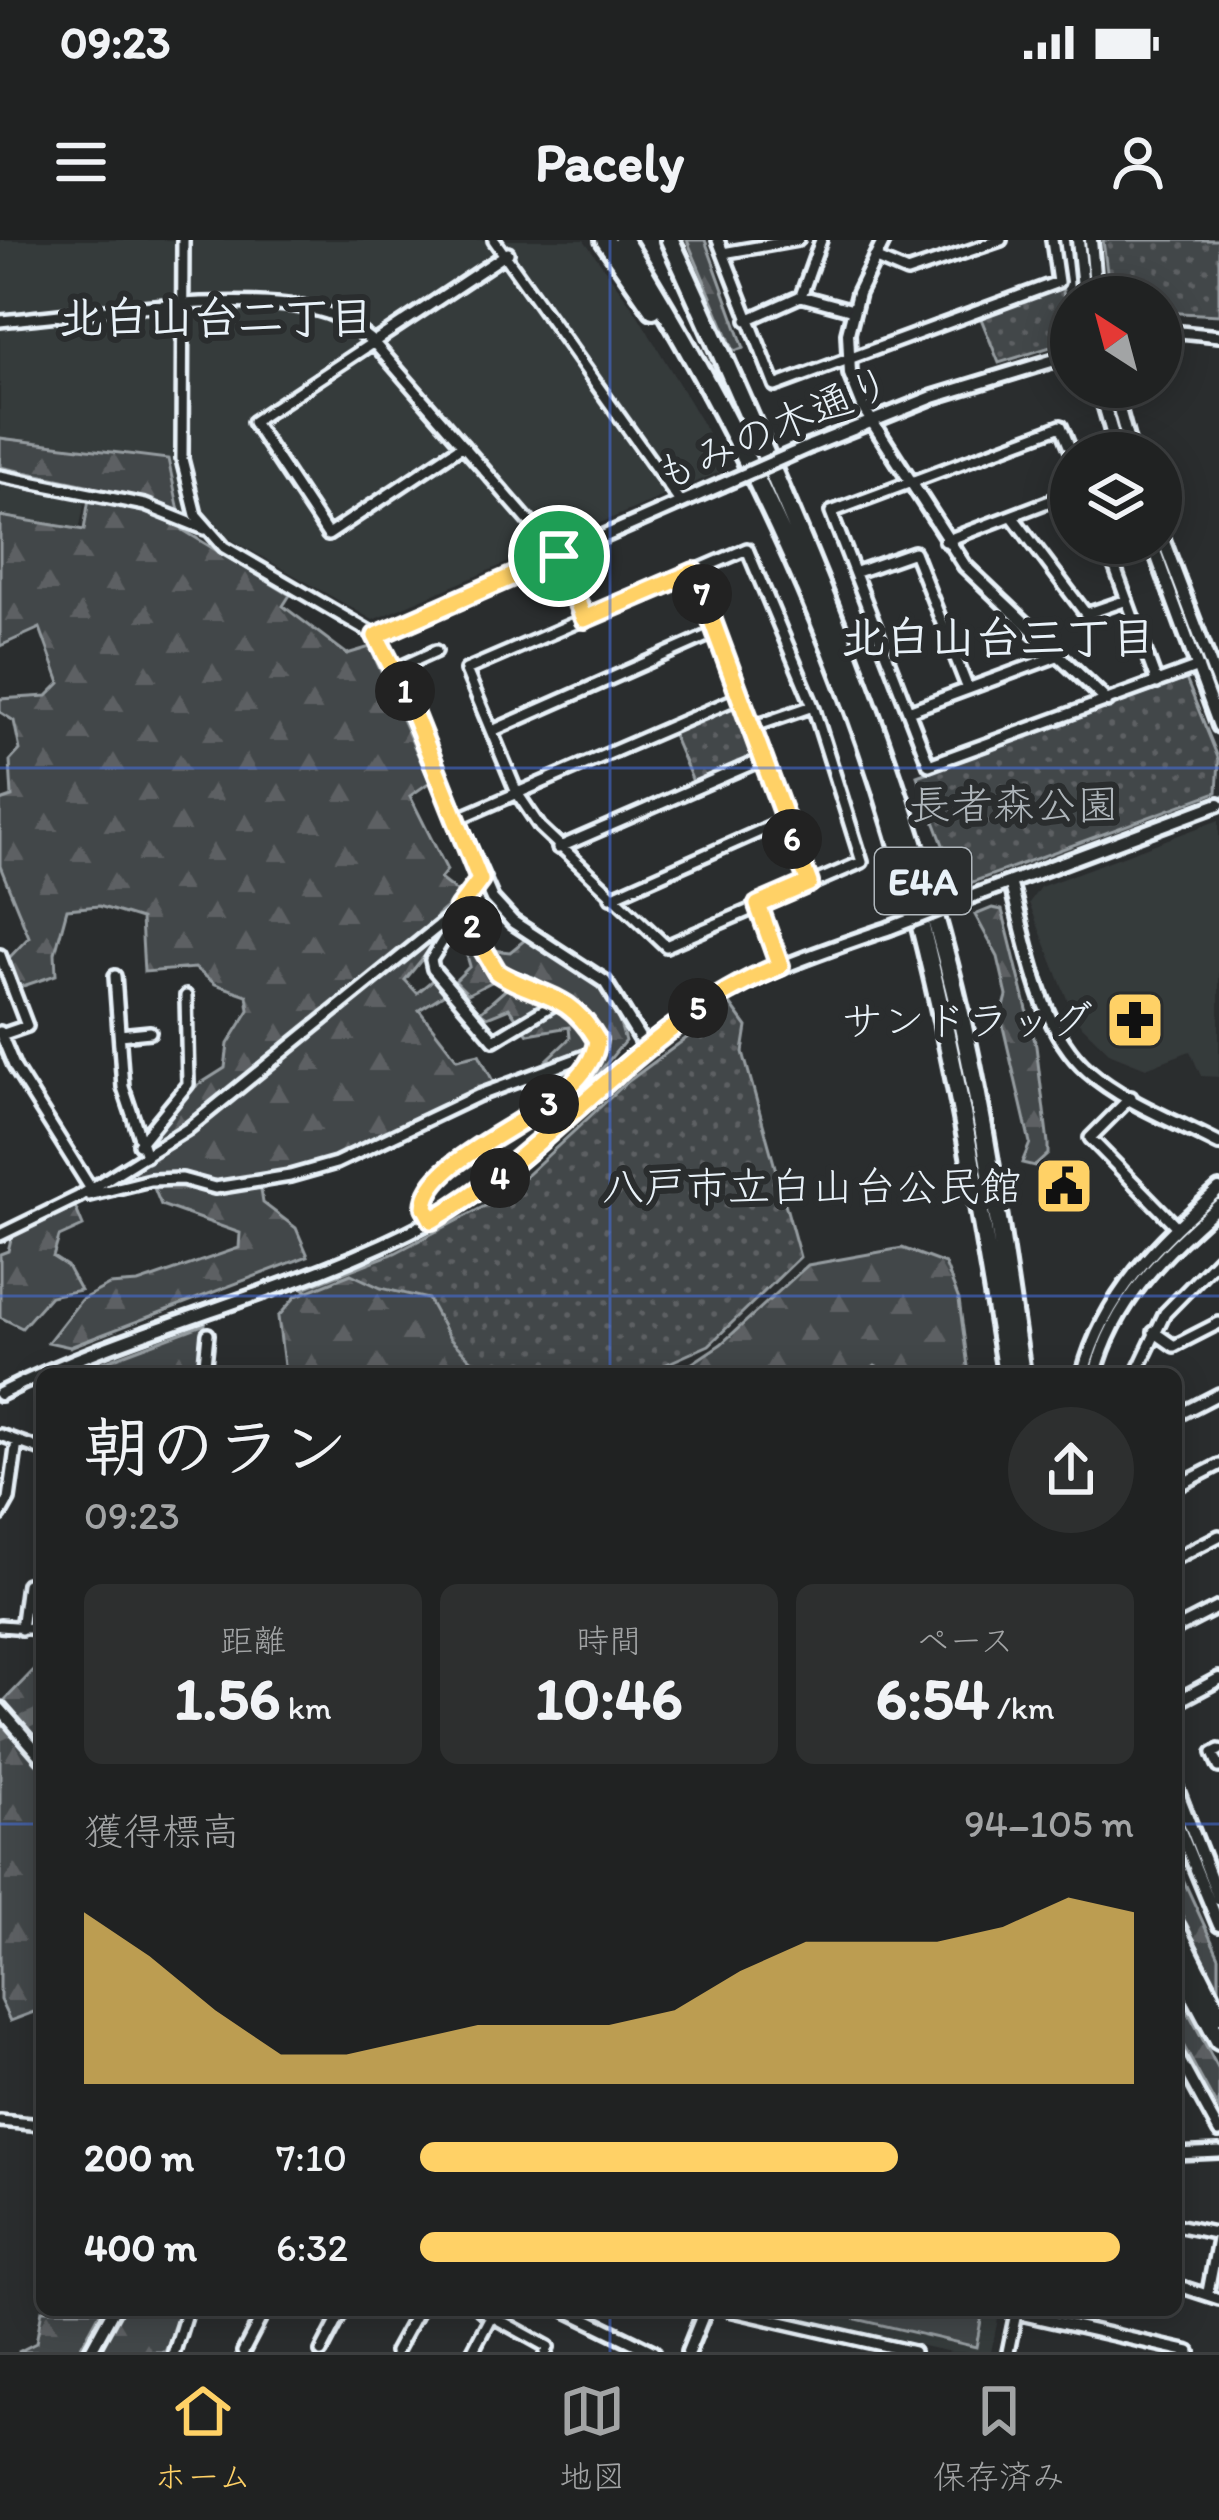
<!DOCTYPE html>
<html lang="ja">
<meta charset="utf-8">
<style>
:root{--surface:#202222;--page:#2d2f2f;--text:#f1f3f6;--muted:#a2a4a5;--line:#3d3f40;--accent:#ffd166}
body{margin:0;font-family:Itim,"Klee One",sans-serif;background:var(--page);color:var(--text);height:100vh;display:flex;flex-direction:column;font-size:45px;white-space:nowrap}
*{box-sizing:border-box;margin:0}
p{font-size:39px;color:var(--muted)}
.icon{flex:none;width:66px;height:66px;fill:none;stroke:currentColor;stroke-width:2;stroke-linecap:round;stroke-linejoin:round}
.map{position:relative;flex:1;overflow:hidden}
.side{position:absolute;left:36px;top:1128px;width:1146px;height:948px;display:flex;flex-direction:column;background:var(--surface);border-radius:18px;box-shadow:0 6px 30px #0003,0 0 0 3px var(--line)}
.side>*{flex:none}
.needle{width:78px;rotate:324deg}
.fabs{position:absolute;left:1050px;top:36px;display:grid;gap:24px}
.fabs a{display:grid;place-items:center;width:132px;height:132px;border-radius:50%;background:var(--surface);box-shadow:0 6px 30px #0003,0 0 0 3px var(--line);font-size:60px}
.pin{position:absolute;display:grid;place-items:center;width:102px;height:102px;color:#fff;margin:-51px;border:6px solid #fff;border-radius:50%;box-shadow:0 3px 12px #0007}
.km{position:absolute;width:60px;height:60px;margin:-30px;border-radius:50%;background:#222;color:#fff;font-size:33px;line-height:60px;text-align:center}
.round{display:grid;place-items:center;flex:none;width:126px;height:126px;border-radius:63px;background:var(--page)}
.headline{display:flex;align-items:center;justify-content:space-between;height:204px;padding:0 48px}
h1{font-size:66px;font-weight:700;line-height:90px}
.figures{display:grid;grid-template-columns:repeat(3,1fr);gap:18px;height:204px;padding:12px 48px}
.figures div{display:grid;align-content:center;border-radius:18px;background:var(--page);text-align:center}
.figures b{font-size:60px;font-weight:700}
.figures small{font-size:33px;font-weight:400}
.figures p{font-size:33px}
.chart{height:336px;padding:24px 48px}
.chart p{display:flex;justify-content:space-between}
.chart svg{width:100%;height:216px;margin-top:12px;fill:var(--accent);opacity:.7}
ul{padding:0 48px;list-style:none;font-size:39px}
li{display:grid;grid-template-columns:192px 144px 1fr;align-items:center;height:90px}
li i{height:30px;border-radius:15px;background:var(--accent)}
.status{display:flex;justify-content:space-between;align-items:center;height:84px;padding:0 60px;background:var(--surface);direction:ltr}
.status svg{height:33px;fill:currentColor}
header{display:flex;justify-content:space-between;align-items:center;height:156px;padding:0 48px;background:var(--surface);font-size:54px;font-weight:700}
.dock{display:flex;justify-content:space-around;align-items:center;height:168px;border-top:3px solid var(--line);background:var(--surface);font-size:33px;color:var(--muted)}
.dock a{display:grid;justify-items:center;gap:6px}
.dock .on{color:var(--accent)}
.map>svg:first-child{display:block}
.built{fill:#363a3b}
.grass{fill:url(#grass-dots);stroke:#959ca0;stroke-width:3}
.forest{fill:url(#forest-firs);stroke:#959ca0;stroke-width:3}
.pitch{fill:#424648;stroke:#959ca0;stroke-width:3}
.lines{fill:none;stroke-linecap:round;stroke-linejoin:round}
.river{stroke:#63686b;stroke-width:15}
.minor-casing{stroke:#e8f1f8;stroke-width:18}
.tertiary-casing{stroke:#e8f1f8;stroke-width:20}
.motorway-casing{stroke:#e8f1f8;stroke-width:26}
.minor{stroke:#2a2d2e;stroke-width:9}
.tertiary{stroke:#2a2d2e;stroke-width:10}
.motorway{stroke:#2a2d2e;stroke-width:16}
.tertiary-bridge-casing{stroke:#e8f1f8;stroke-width:20;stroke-linecap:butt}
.tertiary-bridge{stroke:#2a2d2e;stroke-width:10}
.route-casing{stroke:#fff;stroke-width:24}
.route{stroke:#ffd166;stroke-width:15}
.grid{fill:none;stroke:#466fde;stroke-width:3;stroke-opacity:0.55}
.labels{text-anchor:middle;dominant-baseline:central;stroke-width:12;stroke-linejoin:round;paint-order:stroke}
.shield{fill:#2a2d2e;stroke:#afb6bb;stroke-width:3}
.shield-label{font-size:39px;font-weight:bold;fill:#e8f1f8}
.street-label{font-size:42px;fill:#e8f1f8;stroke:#2a2d2e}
.park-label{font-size:42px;fill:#aeb5ba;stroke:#2a2d2e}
.poi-label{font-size:42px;fill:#e8f1f8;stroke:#2a2d2e;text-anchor:end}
.neighbourhood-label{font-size:45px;font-weight:bold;fill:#e8f1f8;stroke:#2a2d2e}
</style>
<div class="status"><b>09:23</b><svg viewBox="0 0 49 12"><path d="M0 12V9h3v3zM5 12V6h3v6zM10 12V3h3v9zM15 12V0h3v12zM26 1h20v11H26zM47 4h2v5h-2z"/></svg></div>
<header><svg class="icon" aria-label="menu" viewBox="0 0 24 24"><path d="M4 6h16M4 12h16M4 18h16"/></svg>Pacely<svg class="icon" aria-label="person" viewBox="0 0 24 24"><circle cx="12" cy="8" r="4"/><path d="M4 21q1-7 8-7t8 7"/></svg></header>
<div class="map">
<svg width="1219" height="2112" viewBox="0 0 1219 2112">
<defs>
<pattern id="grass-dots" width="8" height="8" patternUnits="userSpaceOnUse" patternTransform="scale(3)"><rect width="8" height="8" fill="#424648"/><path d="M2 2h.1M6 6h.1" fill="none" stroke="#5d6163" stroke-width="1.8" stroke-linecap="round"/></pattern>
<pattern id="forest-firs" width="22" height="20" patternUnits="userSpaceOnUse" patternTransform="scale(3)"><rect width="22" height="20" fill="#424648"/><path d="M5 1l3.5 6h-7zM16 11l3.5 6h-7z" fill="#5d6163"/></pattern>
</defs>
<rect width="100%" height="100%" fill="#2a2d2e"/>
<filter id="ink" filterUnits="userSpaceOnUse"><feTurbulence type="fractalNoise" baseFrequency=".00833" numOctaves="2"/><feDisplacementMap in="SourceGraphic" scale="24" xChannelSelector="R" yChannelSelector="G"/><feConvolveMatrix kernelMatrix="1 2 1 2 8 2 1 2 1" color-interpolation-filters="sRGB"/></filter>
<g filter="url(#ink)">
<path class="built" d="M0,0H584L636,72L729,228L373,380L162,260L88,245L79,291L0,276Z
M1219,580V837L1201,836L1190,811L1146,828L1111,814L1075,779L1029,663L1040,647Z
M752,2070H1000L991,2112H951Z"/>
<path class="grass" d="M1103,0H1219V75L1161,72V57H1110Z
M1062,45L1069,88L1057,105L999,123L980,76Z
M1186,439L1219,520L1217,552L959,647L917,536Z
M735,463L757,514L694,544L671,490Z
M731,765L747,787L743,812L800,1017L709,1105L644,1134H419L303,1048L395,1013L504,956L626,843Z"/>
<path class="forest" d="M687,0H705L744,108L734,111Z
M0,198L168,219L183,290L290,355L283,366L347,414L370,407L430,542L410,556L447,630L440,639L461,655L437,675L440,697L405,740L417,753L435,738L446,753L419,770L457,819L479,814L495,845L261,950L263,963L296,988L308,1016L70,1107L48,1102L81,1060L109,1045L138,1043L239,1008L240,993L161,965L154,948L128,933L150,920L147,903L192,849L225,828L228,804L249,770L247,755L215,744L195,728L144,732L141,679L99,666L67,669L55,713L56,735L17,748L7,720L29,697L0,626V561L12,557L10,521L20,510L14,481L0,472V459L47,456L60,443L40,388L0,406V276L84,290L91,246L0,227Z
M992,668L1002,670L1005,681L1036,806L1048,903V914L1035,926L1022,923L1030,903L1001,778L1007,756L998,717L975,675Z
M476,698L483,709L510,712L526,699L539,704C589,737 610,742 625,801L587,847L573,849L599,810L548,826L546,821L570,798L569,787L528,794L509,768L487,777L480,772L512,744L505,735L468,754L455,741L470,726L465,709Z
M74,964L83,986L59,997L53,1017L67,1026L80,1050L50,1056L22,1088L0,1077V1014L8,1011L12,995Z
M902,1008L945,1024L959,1060L969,1134H892L875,1126L865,1134H676L721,1104L808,1025Z
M351,1034L381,1048L428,1059L450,1099L486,1134H285L278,1077L296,1056Z
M205,1084L198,1132L167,1123L159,1134H71Z
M42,1430V1769L10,1781L0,1760V1465L33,1431Z
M1176,1624L1219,1717V1751L1176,1663Z
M1176,1749L1219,1830V1871L1176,1792Z
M42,2070H101L78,2112H18L36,2103Z
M123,2070H182L165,2112H100Z"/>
<path class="pitch" d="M859,2070H983L976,2107L856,2079Z"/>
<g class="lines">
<path class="river" d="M0,1493L42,1474"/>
<g class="minor-casing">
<path id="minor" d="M183,0L182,219L196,275L224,307L377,396
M494,0L680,262
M718,0L775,146L1058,42L1052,0
M723,13L798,0
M874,18L907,32L1001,0
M801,56L821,0
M747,80L801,56L853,70
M0,81C81,74 254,48 327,73C345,79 359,91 374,103L559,316L584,379
M1161,90L1219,96
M463,205L328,295L253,182L508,13
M1072,213L1061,186L831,272L929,525L1198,427
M0,236L145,265L205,289
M1012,276L1086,374L1127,360
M945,301L1071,253
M1106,303L1157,443
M747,309L813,466L862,622L666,706L540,587L517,553L466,430Z
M694,332L809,643
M857,332L914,312L968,449
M394,430L436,411
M911,470L1057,416
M752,487L813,466
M492,491L716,392
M455,580L740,457
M558,608L763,519
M480,640L431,720L433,729L494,800L559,761
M611,657L785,580
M758,665L780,726
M0,715L27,786L1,795
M115,736L123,847L146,916
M0,792L15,828L91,949
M120,795L150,792
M1131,857L1090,898L1176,986
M139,904L188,844L186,756
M89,955L150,940L182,939L215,948L290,936L336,923L477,856L596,812
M432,980L425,967C429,906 591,871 597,800L577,772L530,744L497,732L459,668
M0,995L78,957L189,888L456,672
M1154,1092L1174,1106L1219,1083
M204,1134L208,1094
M1136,1134L1165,1073L1219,1018
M1176,1176L1219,1154
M0,1195L42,1210
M1176,1247L1219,1225
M0,1275L9,1259L17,1201
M1176,1318L1219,1296
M0,1386L42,1389
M21,1389L27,1344
M1176,1389L1219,1367
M1219,1510L1213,1513L1219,1527
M1176,1813L1219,1892
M0,1881L42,1885
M1176,1914L1219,1912
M1176,1985L1219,1994L1208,2052
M1176,2045L1219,2059
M481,2070L548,2107L546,2112
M729,2070L913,2112
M174,2112L187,2070
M243,2112L265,2070
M321,2112L343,2070
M395,2112L418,2070
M472,2112L491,2076
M1008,2112L1016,2073L1190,2112"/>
</g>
<g class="tertiary-casing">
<path id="tertiary" d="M884,0L858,53L848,93L850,134L864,169L965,326L1107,461
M1078,0L1084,57
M1091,0L1096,57
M1099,147L1118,213
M1113,147L1131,213
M810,206L933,157L1071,115
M1161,294L1219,447
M1152,303L1219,486
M1010,642C1028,704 1037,786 1088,831C1123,862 1177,882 1219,904
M952,664L1219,564
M645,807L605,742L513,682L492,659L377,396L721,245
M1083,1134C1104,1054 1159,1002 1219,949
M1095,1134C1114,1060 1164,1014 1219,965
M0,1154C139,1084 296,1053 433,980C529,929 583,852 667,790C735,740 811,715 890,688
M1176,1462L1219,1439
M0,1469L42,1517
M1176,1548L1219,1659
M1176,1581L1219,1685
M567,2070L653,2112
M90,2112L113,2070
M688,2112L705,2070"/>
</g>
<g class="motorway-casing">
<path id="motorway" d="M605,0L653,69
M623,0C737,181 834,387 895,592C946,762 979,958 1007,1134
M670,0C780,241 890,490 954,748C985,875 1002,1005 1021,1134
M1176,1689L1219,1774
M1176,1719L1219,1800"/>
</g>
<use href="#minor" class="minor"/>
<use href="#tertiary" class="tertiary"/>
<use href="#motorway" class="motorway"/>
<g class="tertiary-bridge-casing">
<path id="tertiary-bridge" d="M721,245L810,206
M890,688L952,664"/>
</g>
<use href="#tertiary-bridge" class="tertiary-bridge"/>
</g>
</g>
<g class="lines" filter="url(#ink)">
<g class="route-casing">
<path id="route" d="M559,316L584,379L694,332L809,643L758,665L780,726C643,781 559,906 432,980L425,967C428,907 590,872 597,800C566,748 536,758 497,732L459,668L480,640L405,452L376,396Z"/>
</g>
<use href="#route" class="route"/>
</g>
<path class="grid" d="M610,0V1134M0,528H1219M0,1056H1219M0,1584H42M1176,1584H1219M610,2070V2112"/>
<defs>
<g id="pharmacy-square" transform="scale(3)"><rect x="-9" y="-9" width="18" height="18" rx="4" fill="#ffd166" stroke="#2a2d2e"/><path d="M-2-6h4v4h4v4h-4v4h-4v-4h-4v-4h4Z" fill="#111"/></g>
<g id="civic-square" transform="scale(3)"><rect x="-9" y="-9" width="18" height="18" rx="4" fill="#ffd166" stroke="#2a2d2e"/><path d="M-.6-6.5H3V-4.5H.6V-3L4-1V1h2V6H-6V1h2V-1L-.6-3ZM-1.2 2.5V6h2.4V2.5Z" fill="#111"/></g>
</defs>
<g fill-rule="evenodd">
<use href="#pharmacy-square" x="1135" y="780"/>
<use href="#civic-square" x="1064" y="946"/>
</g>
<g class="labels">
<rect class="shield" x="875" y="608" width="96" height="66" rx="9"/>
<g class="shield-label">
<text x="923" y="641">E4A</text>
</g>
<g class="street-label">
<text transform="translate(773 188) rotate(-23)">もみの木通り</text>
</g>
<g class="park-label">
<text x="1014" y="564">長者森公園</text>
</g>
<g class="poi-label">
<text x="1093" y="780">サンドラッグ</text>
<text x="1022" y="946">八戸市立白山台公民館</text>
</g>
<g class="neighbourhood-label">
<text x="216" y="77">北白山台二丁目</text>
<text x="998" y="397">北白山台三丁目</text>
</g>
</g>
</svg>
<div class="fabs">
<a><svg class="needle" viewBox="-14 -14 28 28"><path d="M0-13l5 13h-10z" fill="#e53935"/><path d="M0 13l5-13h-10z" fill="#a2a4a5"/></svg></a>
<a><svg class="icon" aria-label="layers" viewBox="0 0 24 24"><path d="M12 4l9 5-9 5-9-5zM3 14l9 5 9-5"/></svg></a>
</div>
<div class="pin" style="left:559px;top:316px;background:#1e9e55"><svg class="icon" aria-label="arrive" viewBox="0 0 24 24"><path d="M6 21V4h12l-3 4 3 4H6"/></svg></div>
<b class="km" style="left:405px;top:451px">1</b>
<b class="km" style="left:472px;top:686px">2</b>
<b class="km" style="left:549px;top:864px">3</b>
<b class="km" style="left:500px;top:938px">4</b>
<b class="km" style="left:698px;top:768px">5</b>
<b class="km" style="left:792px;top:599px">6</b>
<b class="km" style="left:702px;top:354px">7</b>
<section class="side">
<div class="headline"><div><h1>朝のラン</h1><p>09:23</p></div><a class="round"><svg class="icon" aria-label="share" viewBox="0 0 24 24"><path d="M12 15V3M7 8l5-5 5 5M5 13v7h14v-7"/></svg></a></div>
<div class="figures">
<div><p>距離</p><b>1.56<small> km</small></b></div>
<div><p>時間</p><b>10:46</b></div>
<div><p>ペース</p><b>6:54<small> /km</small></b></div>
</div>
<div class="chart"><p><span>獲得標高</span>94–105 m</p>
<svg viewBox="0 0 160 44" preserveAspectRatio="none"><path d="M0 44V9L10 18L20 29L30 38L40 38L50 35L60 32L70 32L80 32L90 29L100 21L110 15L120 15L130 15L140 12L150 6L160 9V44z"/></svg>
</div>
<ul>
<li><b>200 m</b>7:10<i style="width:67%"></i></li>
<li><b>400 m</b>6:32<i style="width:98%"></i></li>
</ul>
</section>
</div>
<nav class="dock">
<a class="on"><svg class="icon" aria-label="home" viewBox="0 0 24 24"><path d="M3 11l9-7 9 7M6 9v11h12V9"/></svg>ホーム</a>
<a><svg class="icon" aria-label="map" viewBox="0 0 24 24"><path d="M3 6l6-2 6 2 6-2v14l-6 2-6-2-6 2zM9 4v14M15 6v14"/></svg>地図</a>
<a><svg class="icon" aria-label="saved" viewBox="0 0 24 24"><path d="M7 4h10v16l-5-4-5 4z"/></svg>保存済み</a>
</nav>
